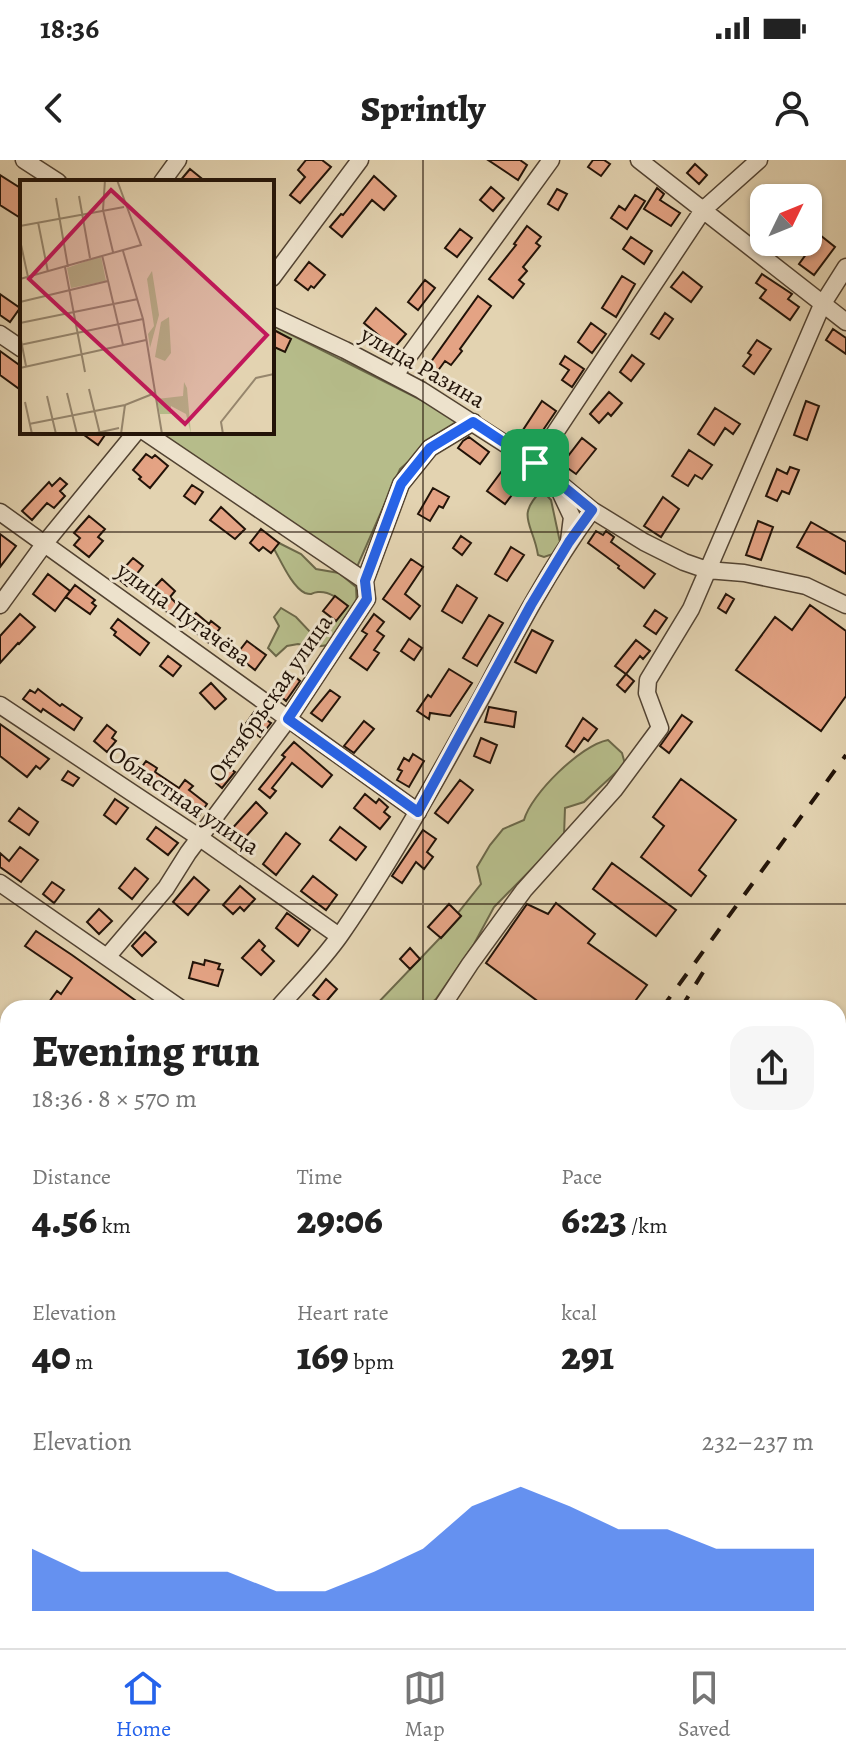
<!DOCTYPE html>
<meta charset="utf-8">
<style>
:root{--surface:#fff;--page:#f6f6f6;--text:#222;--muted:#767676;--line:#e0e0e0;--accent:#2563eb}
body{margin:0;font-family:Alegreya,serif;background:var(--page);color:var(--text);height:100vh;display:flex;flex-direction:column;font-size:30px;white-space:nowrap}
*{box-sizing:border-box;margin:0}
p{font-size:26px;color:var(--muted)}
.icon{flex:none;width:44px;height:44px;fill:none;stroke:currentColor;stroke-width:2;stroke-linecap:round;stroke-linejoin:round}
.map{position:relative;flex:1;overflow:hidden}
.drawer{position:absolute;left:0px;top:840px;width:846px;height:648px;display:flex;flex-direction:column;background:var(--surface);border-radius:24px 24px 0 0;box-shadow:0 2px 6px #0004}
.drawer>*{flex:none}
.needle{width:52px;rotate:47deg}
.tools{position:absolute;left:750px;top:24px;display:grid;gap:16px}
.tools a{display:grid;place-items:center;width:72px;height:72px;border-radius:16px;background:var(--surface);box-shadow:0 2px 6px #0004;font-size:40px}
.pin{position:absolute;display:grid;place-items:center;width:68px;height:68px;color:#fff;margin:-34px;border-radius:16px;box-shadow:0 4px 12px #0006}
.round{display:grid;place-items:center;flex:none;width:84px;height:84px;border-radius:24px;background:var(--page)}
.summary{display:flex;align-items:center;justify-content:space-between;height:136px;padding:0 32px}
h1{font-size:44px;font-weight:800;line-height:60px}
.stats{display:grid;grid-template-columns:repeat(3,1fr);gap:12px;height:136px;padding:8px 32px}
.stats div{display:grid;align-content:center}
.stats b{font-size:40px;font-weight:800}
.stats small{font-size:22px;font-weight:400}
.stats p{font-size:22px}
.chart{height:224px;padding:16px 32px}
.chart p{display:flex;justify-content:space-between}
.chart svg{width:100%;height:144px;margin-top:8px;fill:var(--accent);opacity:.7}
.status{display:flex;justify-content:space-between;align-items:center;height:56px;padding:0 40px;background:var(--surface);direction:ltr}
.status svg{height:22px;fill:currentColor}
header{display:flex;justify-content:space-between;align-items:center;height:104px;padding:0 32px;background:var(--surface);font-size:36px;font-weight:800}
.tabs{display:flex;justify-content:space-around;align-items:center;height:112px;border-top:2px solid var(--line);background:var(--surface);font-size:22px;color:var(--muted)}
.tabs a{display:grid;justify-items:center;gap:4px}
.tabs .active{color:var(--accent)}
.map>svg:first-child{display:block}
.green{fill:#b6bc8a;stroke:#6c6849;stroke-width:2}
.building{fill:#e4a384;stroke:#221308;stroke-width:2}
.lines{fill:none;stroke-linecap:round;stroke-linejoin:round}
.minor-casing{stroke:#524332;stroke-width:19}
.minor{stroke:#ede2cc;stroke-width:16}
.rail{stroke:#221308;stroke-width:4;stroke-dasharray:14 14;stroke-linecap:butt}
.route-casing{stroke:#fff;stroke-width:16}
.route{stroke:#2563eb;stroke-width:10}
.grid{fill:none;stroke:#221308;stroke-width:2;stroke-opacity:0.55}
.labels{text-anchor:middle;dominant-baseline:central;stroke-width:6;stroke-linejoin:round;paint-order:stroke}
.street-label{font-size:24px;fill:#221308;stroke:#ede2cc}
.inset-road{fill:none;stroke:#96866d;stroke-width:2}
.view{fill:#c2185b;fill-opacity:0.15;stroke:#c2185b;stroke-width:4}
.inset-edge{fill:none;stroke:#221308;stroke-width:4}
</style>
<div class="status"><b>18:36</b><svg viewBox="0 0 49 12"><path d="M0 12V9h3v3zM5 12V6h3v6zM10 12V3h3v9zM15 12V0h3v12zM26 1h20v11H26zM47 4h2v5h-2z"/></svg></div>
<header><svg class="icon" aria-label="back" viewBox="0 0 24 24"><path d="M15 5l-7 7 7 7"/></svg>Sprintly<svg class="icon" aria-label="person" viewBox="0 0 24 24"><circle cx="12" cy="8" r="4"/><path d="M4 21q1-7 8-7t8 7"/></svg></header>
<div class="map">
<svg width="846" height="1488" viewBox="0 0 846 1488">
<rect width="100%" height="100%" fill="#e3d3b1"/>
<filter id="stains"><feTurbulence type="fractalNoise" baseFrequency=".0025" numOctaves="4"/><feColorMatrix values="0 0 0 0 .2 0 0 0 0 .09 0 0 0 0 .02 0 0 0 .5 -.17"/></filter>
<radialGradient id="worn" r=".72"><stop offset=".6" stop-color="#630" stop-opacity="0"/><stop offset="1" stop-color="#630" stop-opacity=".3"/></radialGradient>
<path class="green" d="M272,165L463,261L428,284L400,309L357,407L156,272H272Z
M542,330L551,340L560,382L553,394L544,397L538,395C533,363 515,357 542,330Z
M279,383L301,394L316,409L339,413L356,427L357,447L329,485L313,487L298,484L287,486L276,496L268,488L279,466L274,457L281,448L296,457L311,473C328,471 337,459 347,447C339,439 330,431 318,432C309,433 314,436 305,433C292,427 281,401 274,389Z
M608,580L622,593L625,604L584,642L565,648L564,676L494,747L474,784L436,839L425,848H373L461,756L458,753L481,724L477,707L490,685L503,669L524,660C531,634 581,585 608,580Z
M0,1230L8,1236V1344L0,1353Z"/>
<path class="building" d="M306,0H322L331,7L300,43L290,35L305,17L298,10Z
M488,0H520L527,5L518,20Z
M593,0H604L610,4L601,16L588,7Z
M695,4L707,15L699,24L687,13Z
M190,9L206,22H179Z
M0,15L22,29V59L0,45Z
M374,16L396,36L384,50L372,40L342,77L330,67L341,54L343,55Z
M491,27L504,38L493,51L480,40Z
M657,28L664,34L660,40L680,53L671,66L644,49Z
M557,29L567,34L558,50L548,44Z
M635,35L645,41L627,69L611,58L619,46L625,50Z
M764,43V67L753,58L754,56L753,54Z
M527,66L541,77L536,83L540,86L523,107L527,111L519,120L524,124L513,138L489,119L516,85L514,84Z
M460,69L472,78L457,97L445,88Z
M820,75L835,87L814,115L799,104Z
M631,77L652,91L644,104L623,89Z
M309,102L325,115L314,128L311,126L308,130L295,120Z
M683,112L702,127L691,142L671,127Z
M762,114L792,134L788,139L799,147L790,160L760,138L766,130L756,123Z
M622,116L635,124L616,157L602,148Z
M425,120L435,128L418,150L408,142Z
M0,134L20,148L10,162L0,155Z
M478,136L491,146L460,189L462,191L451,205L445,201L437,212L428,206Z
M376,148L406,174L394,188L364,163Z
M665,153L673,159L659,179L651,174Z
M591,163L606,174L592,193L578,182Z
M272,169L291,179L285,192L272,186Z
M833,169L846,178V194L826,180Z
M757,180L771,189L754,214L743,206L751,195L748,193Z
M0,191L22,207V231L0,215Z
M632,195L644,204L631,221L620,212Z
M565,196L584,209L572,227L562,220L569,210L560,204Z
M609,232L622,243L611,256L608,253L599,263L590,254Z
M542,241L556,251L535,282L521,273Z
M806,241L819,246L807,280L794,275Z
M715,248L740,264L733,274L725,268L714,285L698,274Z
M80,272H107L98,285Z
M469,277L489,292L480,304L458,288L463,281Z
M582,278L596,289L576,314L562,304Z
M689,290L712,305L702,319L695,315L688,326L672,316Z
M146,294L152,298L155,295L168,306L150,328L139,319L141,317L133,310Z
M507,304L520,313L510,327L515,331L505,344L487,331Z
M790,307L799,310L789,334L782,331L777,341L766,336L777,309L787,314Z
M60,318L67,324L60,331L65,336L54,348L47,343L32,360L22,351L49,322L52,326Z
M192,325L203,332L195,344L184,336Z
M433,328L449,337L443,348L439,346L430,361L418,354Z
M663,337L679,349L661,377L644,366Z
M221,347L245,369L235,379L210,360Z
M89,356L105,369L98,377L103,381L89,397L74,385L80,378L74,373Z
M758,361L773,367L761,400L746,395Z
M811,362L846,382V414L797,387Z
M261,369L279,383L271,393L263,387L259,391L250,383Z
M596,371L603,375L606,371L614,377L611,382L655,414L644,428L618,408L619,406L588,383Z
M0,374L16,386L0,407Z
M461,376L471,383L462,395L453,388Z
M511,387L524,395L507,421L495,414Z
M133,398L143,406L127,426L116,417Z
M411,399L423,407L405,434L420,446L410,459L383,439Z
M48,414L70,431L55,451L33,434Z
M162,419L175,431L170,437L177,444L169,454L148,434Z
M75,425L95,440L92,443L96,446L90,454L66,437Z
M457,425L477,438L462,463L442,451Z
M726,434L734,439L726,453L718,448Z
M335,436L348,446L336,461L323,451Z
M810,445L846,471V536L821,571L736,510L775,457L792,470Z
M655,450L667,458L656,474L644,466Z
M196,453L209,464L211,461L220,468L209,483L186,465Z
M20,454L35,467L19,484L18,483L0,503V476Z
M374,454L384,462L377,471L384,476L374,490L379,493L367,510L350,498L367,474L362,471Z
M489,455L503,463L477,506L463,498Z
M118,459L149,483L140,495L114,475L116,472L111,468Z
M532,470L553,481L536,513L515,502Z
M409,479L422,488L414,500L401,491Z
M636,480L650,491L643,499L640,496L626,514L615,506Z
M247,481L266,495L255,510L236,495Z
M168,496L181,506L173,516L160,506Z
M449,509L472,523L450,556L430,553L429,559L417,551L428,535L431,537Z
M626,514L634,521L625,532L617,525Z
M293,515L300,521L286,541L277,533Z
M211,523L226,539L215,549L200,533Z
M38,529L60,546L62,544L82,558L74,570L43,549L41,552L23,539L30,530L35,533Z
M330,530L340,537L322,561L311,553Z
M489,547L516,552L514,567L485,562Z
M254,552L271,563L260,577L244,566Z
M682,555L692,562L669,593L660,586Z
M583,558L597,569L588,581L584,578L574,592L566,586Z
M364,561L374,569L354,593L344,586Z
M0,564L49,599L40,609L36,606L27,617L0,596Z
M107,565L116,572L112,578L116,581L107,592L94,581Z
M481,578L497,585L490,603L474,596Z
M294,582L332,615L322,627L292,603L272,628L276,631L270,638L259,629L285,597L282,595Z
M413,594L424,601L409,627L397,620L402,611L398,609L404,598L409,601Z
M146,601L157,608L155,612L179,628L185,620L193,626L189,630L207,644L198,657L137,614Z
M229,608L235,612L222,628L216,623Z
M68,611L79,618L73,626L62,620Z
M681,619L736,660L699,710L706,716L691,736L641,697L664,666L653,657Z
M460,620L473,630L448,663L435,653Z
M365,634L376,643L379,639L388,647L384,652L390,657L380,669L354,648Z
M115,639L128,648L116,664L104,655Z
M256,642L267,653L242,681L230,671Z
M19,648L38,662L29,675L9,661Z
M156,667L178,683L168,695L147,679Z
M340,667L366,687L356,700L330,680Z
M423,670L436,679L427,692L433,697L424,709L416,702L402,723L392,716Z
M286,673L300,684L276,715L263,704Z
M20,687L38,700L21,722L0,707V693L9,701Z
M612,703L676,750L656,776L593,729Z
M135,708L148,719L132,739L119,728Z
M313,716L337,735L326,750L301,731Z
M194,717L209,730L188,755L173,742Z
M52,722L64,730L54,743L43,734Z
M240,726L255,739L244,751L240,747L233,754L223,745Z
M556,743L595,774L588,783L647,825L630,848H547L486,803L527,744L548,754Z
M449,744L461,756L441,778L428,767Z
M99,749L112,761L99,774L87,762Z
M287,753L310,770L298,786L276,768Z
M36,771L72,795L146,848H57L49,842L57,831L61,834L72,818L25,786Z
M145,772L156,782L142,796L132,786Z
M259,780L265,786L262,790L274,801L261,815L242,798Z
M410,788L420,799L410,809L400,799Z
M205,800L220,804L218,809L223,810L218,826L189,818L193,802L204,805Z
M326,819L337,829L324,844L313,835Z"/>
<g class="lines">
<g class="minor-casing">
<path id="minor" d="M24,0L58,22
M639,0L846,162
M162,22L178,0
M272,118L360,0
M272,156L345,190L421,230L535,303L592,350L644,382L684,402L707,410L744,413L806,426L846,445
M0,174L22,189
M395,215L551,0
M145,272L365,421
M535,303L703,50L759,0
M556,323L572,357L569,381
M0,352L418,652
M0,445L45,383L136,272
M0,545L200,678L339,776
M0,723L180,848
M107,797L166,728L188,693L288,559L367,439L365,421L401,324L430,288L473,262
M278,848C299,824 323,800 341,774C394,697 439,615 484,533C517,470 550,408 592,350
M441,848L470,804L524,730L614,630L660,568L647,533L648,520L691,449L822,145L846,107
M0,930L8,935
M0,1177L8,1181
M0,1211L8,1201
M0,1394L8,1401
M0,1466L8,1457"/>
</g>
<use href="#minor" class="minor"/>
<path class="rail" d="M662,848L846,595
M681,848L710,801
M838,1236L846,1225
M802,1480L805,1488
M61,1488L68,1480
M194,1488L200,1480
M276,1488L280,1480
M546,1488L552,1480"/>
</g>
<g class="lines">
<g class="route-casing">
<path id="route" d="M473,262L535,303L592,350L569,382L531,445L418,652L288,559L367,439L365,421L401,324L430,288Z"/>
</g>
<use href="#route" class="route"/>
</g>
<path class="grid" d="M423,0V848M0,372H846M0,744H846M0,1116H8M838,1116H846M423,1480V1488"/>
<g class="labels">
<g class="street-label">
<text transform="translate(423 207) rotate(30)">улица Разина</text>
<text transform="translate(184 454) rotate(36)">улица Пугачёва</text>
<text transform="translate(270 538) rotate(-55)">Октябрьская улица</text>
<text transform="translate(184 640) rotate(34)">Областная улица</text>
</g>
</g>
<g transform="translate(20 20)">
<rect width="254" height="254" fill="#e3d3b1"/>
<path d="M81,76L86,101L51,108L47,88ZM132,91L139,135L130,168L128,154L134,146L127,99ZM149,137L151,173L145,181L135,177L141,142ZM164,202L167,208L171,254L166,234L151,226V234H140L137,219L163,216Z" fill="#b6bc8a"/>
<path class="inset-road" d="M85,0L83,30L93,72M59,16L70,78M36,18L48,87M18,42L28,92M0,46L104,27M0,60L8,97M103,71L123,139L142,254M82,75L103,165M45,87L65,192M0,99L121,65L97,0M0,122L88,101M0,143L118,119M0,155L6,186M0,165L123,139M0,188L126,160M69,209L80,254M47,213L57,254M27,216L36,254M5,222L12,254M9,244L105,225L135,213M72,254L99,248M101,254L105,225M203,254L201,242L236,198L254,194"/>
<path class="view" d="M91,10L247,155L165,244L9,99Z"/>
<rect width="254" height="254" class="inset-edge"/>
</g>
<rect width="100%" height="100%" filter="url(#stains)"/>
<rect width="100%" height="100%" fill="url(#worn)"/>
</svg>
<div class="tools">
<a><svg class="needle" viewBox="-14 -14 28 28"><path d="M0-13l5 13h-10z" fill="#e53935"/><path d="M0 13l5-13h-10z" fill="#767676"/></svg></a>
</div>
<div class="pin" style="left:535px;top:303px;background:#1e9e55"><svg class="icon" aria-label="arrive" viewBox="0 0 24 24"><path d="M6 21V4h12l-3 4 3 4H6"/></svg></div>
<section class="drawer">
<div class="summary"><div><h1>Evening run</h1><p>18:36 · 8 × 570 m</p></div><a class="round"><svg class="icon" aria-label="share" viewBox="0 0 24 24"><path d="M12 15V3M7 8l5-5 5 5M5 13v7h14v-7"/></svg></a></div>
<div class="stats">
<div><p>Distance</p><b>4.56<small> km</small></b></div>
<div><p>Time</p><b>29:06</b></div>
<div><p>Pace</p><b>6:23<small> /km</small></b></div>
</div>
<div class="stats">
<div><p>Elevation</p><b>40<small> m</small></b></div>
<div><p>Heart rate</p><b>169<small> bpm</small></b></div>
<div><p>kcal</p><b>291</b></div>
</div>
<div class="chart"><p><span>Elevation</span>232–237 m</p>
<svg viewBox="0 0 160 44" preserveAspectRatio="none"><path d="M0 44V25L10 32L20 32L30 32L40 32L50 38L60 38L70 32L80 25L90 12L100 6L110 12L120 19L130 19L140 25L150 25L160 25V44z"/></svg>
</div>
</section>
</div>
<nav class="tabs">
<a class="active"><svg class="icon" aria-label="home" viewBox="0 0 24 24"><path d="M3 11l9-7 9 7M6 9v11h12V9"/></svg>Home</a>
<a><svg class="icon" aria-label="map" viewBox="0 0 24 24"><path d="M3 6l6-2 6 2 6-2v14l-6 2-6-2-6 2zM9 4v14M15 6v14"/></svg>Map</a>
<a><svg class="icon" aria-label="saved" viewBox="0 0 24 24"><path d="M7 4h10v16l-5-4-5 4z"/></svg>Saved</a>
</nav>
